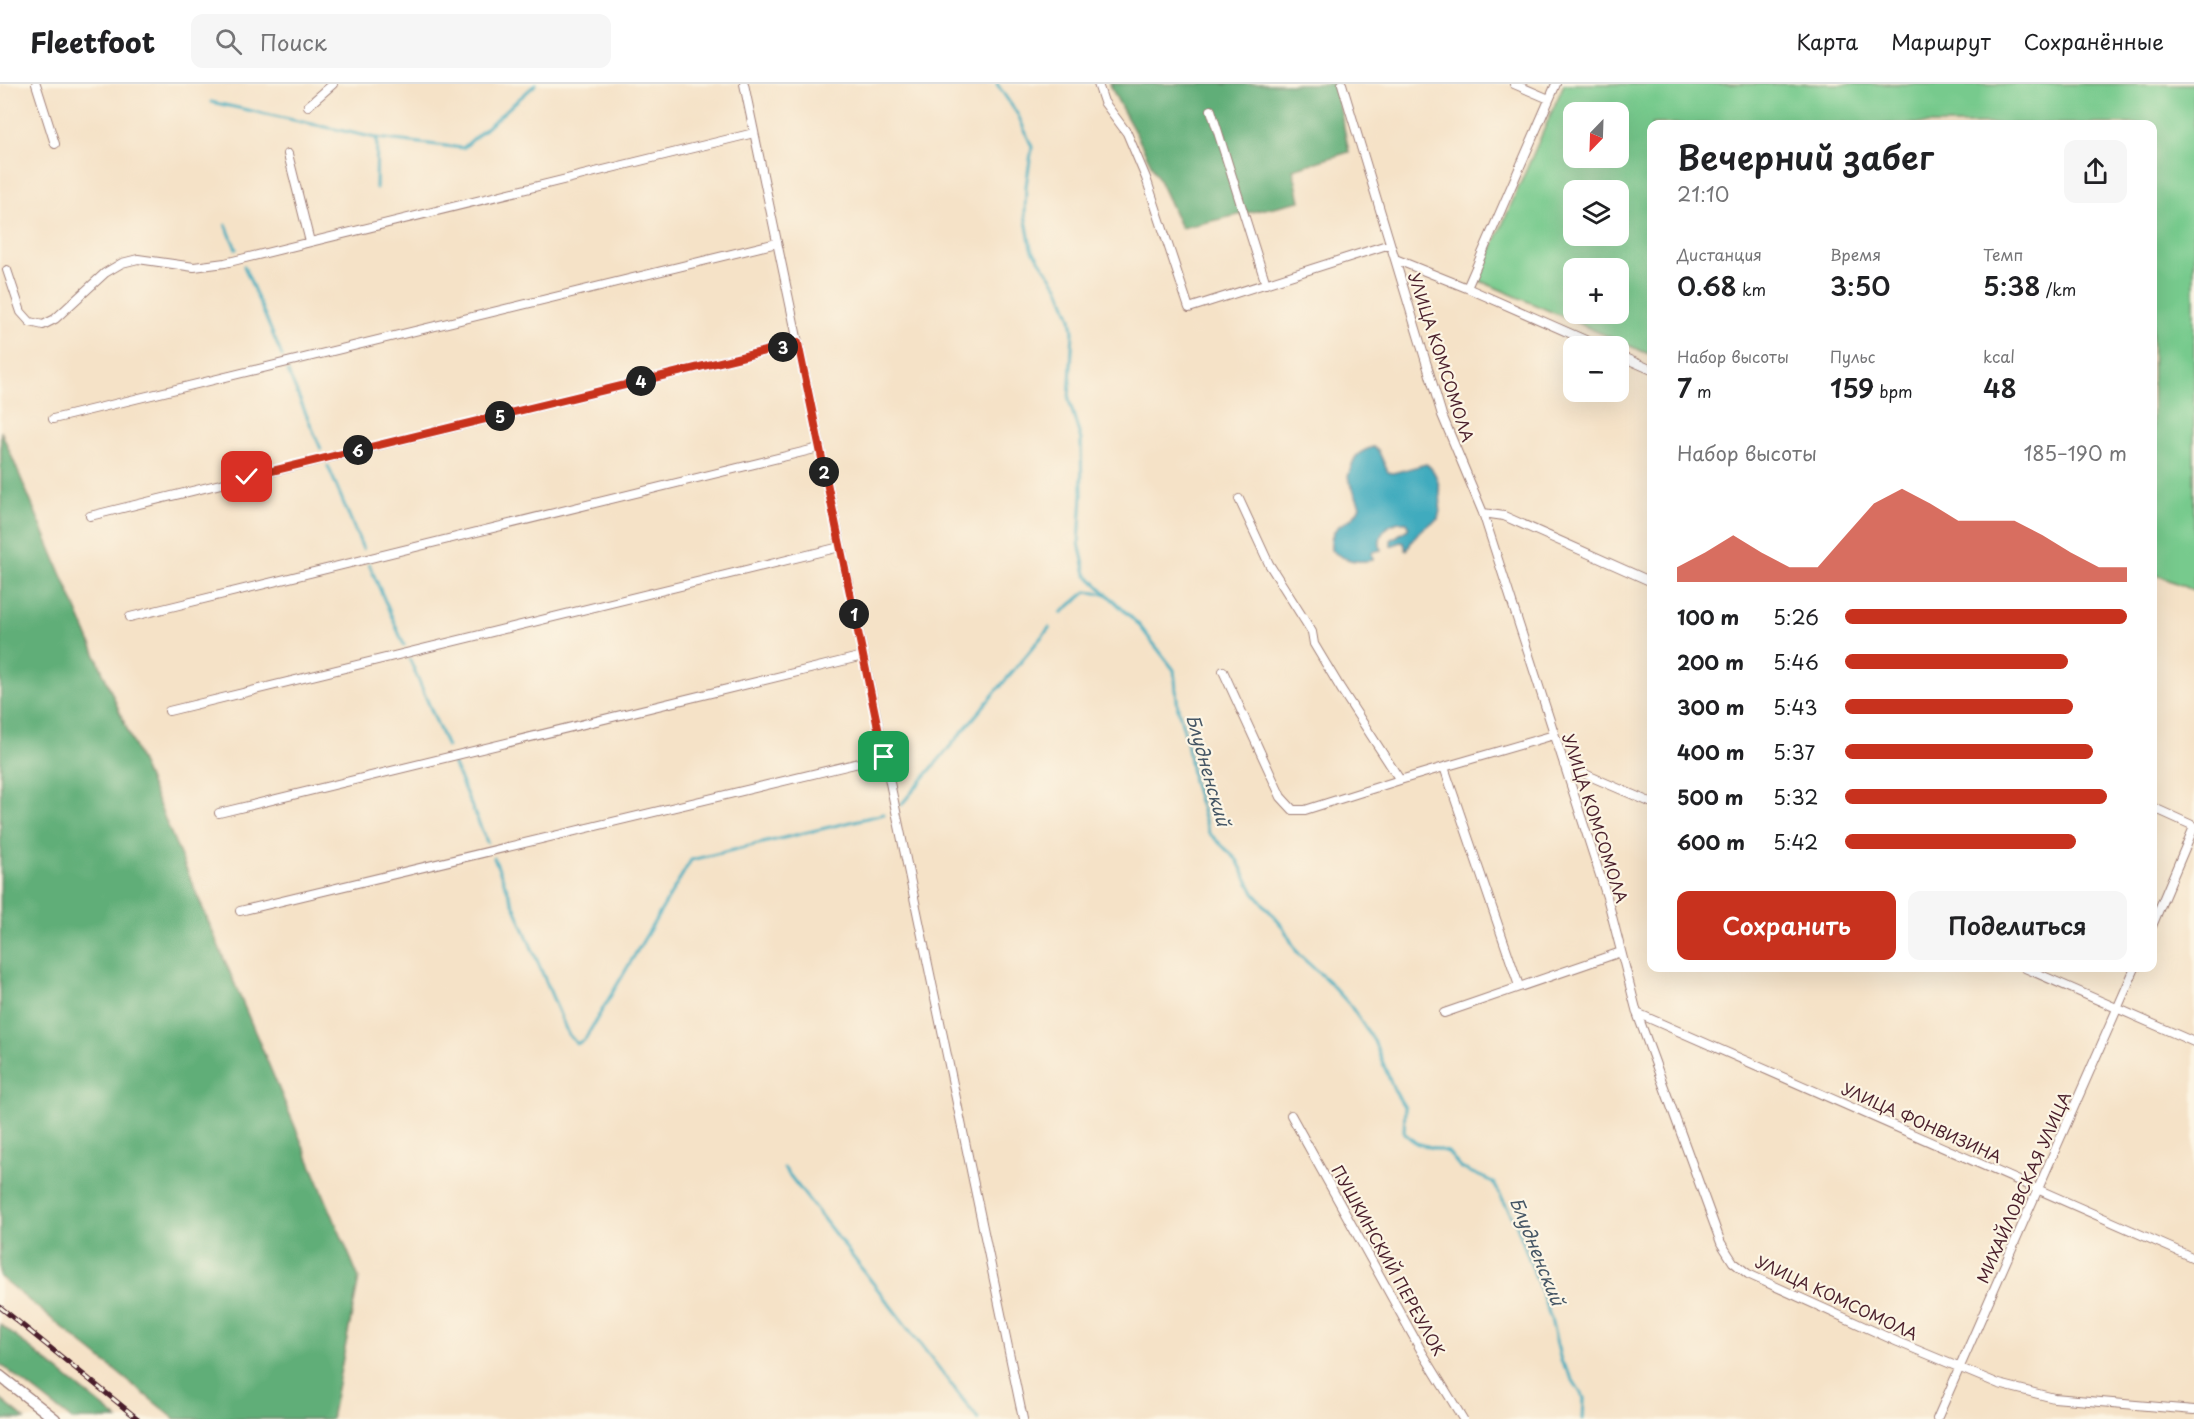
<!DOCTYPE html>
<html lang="ru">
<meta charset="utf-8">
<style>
:root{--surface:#fff;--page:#f6f6f6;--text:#202124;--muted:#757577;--line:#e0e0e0;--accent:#c8321e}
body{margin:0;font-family:"Playpen Sans",sans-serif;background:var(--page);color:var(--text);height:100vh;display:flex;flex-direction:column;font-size:22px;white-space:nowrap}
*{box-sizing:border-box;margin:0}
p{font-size:20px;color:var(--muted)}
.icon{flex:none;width:33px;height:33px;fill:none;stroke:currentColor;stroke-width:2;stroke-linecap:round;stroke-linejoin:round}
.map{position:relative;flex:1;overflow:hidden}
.details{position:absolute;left:1647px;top:36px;width:510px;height:852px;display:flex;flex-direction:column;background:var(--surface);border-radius:12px;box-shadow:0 6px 24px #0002}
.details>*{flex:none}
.needle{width:39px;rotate:203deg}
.fabs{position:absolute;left:1563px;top:18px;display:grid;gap:12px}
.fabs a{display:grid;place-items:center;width:66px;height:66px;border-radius:12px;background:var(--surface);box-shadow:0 6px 24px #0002;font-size:30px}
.pin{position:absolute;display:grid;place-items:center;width:51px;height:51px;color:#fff;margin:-26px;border-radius:12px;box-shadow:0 3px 9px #0006}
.km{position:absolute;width:30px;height:30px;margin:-15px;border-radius:50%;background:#222;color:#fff;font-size:16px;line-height:30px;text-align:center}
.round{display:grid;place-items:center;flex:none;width:63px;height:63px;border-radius:12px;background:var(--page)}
.headline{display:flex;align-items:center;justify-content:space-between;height:102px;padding:0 30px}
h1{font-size:33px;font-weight:600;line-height:45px}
.metrics{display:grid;grid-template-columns:repeat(3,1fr);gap:9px;height:102px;padding:6px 30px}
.metrics div{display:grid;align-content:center}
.metrics b{font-size:26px;font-weight:600}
.metrics small{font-size:16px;font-weight:400}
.metrics p{font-size:16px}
.chart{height:168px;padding:12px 30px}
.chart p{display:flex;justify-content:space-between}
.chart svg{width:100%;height:108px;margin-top:6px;fill:var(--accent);opacity:.7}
.action{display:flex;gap:12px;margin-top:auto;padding:12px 30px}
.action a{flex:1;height:69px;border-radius:12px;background:var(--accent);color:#fff;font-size:24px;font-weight:600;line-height:69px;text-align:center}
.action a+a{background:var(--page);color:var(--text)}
ul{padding:0 30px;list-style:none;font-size:20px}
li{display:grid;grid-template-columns:96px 72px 1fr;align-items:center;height:45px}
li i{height:15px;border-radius:8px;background:var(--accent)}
header{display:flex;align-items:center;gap:36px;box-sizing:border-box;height:84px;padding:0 30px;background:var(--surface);border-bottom:2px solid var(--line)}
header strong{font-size:28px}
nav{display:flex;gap:33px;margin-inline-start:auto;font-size:21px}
.search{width:420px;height:54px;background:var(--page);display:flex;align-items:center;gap:15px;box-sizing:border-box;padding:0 21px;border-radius:12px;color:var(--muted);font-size:22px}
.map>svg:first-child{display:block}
.green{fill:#77ca8d;stroke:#60745c;stroke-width:1.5;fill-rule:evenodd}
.forest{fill:#61ae78;stroke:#566652;stroke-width:1.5}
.water{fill:#3fabbe;stroke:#446574;stroke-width:1.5}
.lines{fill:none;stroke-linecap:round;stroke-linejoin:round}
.stream{stroke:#3fabbe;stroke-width:3}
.minor-casing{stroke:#a08079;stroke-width:10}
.tertiary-casing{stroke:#a08079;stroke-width:13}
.minor{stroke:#fff;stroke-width:8}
.tertiary{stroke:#fff;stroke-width:10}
.rail-casing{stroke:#4a1f2b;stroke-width:5}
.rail{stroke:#fcf5e5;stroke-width:3;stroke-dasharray:9;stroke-linecap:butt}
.route-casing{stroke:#fff;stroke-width:12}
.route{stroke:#c8321e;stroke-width:8}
.labels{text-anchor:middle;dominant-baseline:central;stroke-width:4.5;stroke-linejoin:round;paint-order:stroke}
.street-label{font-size:16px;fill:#4a1f2b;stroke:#fcf5e5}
.water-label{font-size:18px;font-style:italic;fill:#465766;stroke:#fcf5e5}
</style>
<header>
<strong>Fleetfoot</strong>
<div class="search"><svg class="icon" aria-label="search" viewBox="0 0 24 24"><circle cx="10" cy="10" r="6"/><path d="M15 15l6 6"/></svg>Поиск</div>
<nav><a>Карта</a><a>Маршрут</a><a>Сохранённые</a></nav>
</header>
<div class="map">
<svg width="2194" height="1335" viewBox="0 0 2194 1335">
<rect width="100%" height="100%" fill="#fcf5e5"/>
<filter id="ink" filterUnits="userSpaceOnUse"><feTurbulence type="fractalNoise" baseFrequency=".0167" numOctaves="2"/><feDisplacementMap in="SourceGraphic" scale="12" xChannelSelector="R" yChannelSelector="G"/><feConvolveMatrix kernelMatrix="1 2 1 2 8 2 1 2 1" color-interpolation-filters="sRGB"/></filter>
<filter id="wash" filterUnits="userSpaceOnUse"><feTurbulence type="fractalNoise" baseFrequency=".008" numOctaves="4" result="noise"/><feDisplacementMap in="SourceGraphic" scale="24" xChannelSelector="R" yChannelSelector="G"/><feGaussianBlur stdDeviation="1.35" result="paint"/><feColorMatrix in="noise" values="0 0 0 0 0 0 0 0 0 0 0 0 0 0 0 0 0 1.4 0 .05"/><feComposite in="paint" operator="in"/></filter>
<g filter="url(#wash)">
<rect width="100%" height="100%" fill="#f5e2c7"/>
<path class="green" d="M1564,0H2194V507L2153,489L2152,40H1652L1651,271L1478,196ZM1574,28H1618V74H1574ZM1574,106H1618V152H1574ZM1574,184H1618V230H1574Z"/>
<path class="forest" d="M1110,0H1335L1349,68L1293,85L1300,117L1181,144C1167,112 1152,81 1136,50C1127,33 1117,18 1110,0Z
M1,347L359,1194L331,1335H175L0,1193Z
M0,1240L118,1335H71L0,1280Z
M0,1315L25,1335H0Z"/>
<path class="water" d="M1373,363L1378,366L1388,388L1393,389L1426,380C1441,389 1443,420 1438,435C1424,444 1415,448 1408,465L1406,466L1404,459L1401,458L1391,462V456L1408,445L1409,442L1407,438C1390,436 1376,449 1381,466L1372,468L1373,476C1356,479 1345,477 1331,466C1329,433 1352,445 1360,422L1348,393C1354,374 1353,370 1373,363Z"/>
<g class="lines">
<path class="stream" d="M997,0L1018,31L1032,63L1026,102L1025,130L1031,164L1059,204L1071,234L1073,248L1069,316L1081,356L1082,412L1079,459L1086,490L1139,541L1174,586L1178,625L1187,657L1193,697L1209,749L1237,776L1254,809L1283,843L1298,870L1327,896L1350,921L1374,957L1394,1006L1405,1024L1404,1049L1416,1059L1448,1068L1461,1084L1493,1098L1516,1139L1551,1235L1561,1277L1584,1314L1583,1335
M211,18L376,54
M376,104L377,54L463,64L536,0
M226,141L236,165
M244,182L282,272
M288,288L321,365
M328,382L363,465
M369,480L404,561
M1061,529L1086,508L1106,510
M410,576L447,663
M453,679L487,758
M901,721L1049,544
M494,774L568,950L577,960L585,955L691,776L884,730
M784,1084L978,1335"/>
</g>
</g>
<g filter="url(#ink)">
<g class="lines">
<g class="minor-casing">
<path id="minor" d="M36,0L55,60
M744,0L1023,1335
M1098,0L1104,18L1127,49L1146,94L1189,224L1390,160
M1342,0L1442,331L1483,429L1607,813L1637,929L1721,1159L1733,1178L1748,1190L1898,1258L1999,1300L2054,1314L2194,1326
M1514,0L1549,15
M308,22L333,0
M1211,26L1266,200
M288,70L310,158
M1395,175L1467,204L1599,262
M7,186L21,228L30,238L43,241L55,235L105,189L122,179L138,175L194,183L225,179L754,49
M1467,204L1556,0
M1618,271L1652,286
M53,335L777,159
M1239,415L1269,480L1312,548L1314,560L1341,605L1400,696L1444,683L1519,902
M1483,429L1504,432L1652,498
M90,432L798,259
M130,533L819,364
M1223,587L1281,713L1293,726H1305L1400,696
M169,627L840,463
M1564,681L1652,719
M1444,683L1554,651
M2152,723L2194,742
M219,729L863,572
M240,827L884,673
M2152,842L2194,743
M2025,884L2194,958
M1444,929L1621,868
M1637,929L2194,1174
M1291,1031L1422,1268L1463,1335
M1937,1335L2135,884"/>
</g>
<g class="tertiary-casing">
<path id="tertiary" d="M0,1292L55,1335"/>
</g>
<use href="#minor" class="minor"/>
<use href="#tertiary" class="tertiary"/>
<g class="rail-casing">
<path id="rail" d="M0,1223L138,1335"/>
</g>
<use href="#rail" class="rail"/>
</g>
</g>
<g class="lines" filter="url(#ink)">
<g class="route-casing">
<path id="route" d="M247,393L798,259L884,673"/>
</g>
<use href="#route" class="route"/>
</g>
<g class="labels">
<g class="street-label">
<text transform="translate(1442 273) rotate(72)">УЛИЦА КОМСОМОЛА</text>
<text transform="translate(1596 734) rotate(72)">УЛИЦА КОМСОМОЛА</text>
<text transform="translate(1922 1038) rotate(24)">УЛИЦА ФОНВИЗИНА</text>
<text transform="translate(2023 1103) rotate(-66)">МИХАЙЛОВСКАЯ УЛИЦА</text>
<text transform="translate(1389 1176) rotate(61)">ПУШКИНСКИЙ ПЕРЕУЛОК</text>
<text transform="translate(1837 1213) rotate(25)">УЛИЦА КОМСОМОЛА</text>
</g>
<g class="water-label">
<text transform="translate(1209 686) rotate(74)">Блудненский</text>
<text transform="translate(1538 1167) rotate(68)">Блудненский</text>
</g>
</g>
</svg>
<div class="fabs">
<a><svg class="needle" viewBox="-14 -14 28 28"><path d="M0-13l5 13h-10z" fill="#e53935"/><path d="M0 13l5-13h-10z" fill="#757577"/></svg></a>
<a><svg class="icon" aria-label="layers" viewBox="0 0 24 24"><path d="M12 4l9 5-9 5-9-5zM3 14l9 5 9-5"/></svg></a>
<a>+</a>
<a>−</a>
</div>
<div class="pin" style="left:884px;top:673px;background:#1e9e55"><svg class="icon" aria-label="arrive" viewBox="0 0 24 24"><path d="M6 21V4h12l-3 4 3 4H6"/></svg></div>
<div class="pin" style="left:247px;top:393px;background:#d93025"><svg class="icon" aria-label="check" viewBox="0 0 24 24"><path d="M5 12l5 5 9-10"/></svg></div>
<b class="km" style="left:854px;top:530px">1</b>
<b class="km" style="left:824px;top:388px">2</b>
<b class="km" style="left:783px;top:263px">3</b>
<b class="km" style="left:641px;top:297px">4</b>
<b class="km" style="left:500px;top:332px">5</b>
<b class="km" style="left:358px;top:366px">6</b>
<section class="details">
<div class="headline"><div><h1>Вечерний забег</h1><p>21:10</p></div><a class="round"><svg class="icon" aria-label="share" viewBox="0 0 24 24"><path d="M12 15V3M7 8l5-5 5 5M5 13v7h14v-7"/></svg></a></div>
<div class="metrics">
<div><p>Дистанция</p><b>0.68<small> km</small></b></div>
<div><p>Время</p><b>3:50</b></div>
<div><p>Темп</p><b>5:38<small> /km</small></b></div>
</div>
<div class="metrics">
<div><p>Набор высоты</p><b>7<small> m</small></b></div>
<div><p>Пульс</p><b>159<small> bpm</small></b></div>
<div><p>kcal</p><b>48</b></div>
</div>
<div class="chart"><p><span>Набор высоты</span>185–190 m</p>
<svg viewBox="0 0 160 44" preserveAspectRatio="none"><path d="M0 44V38L10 32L20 25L30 32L40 38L50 38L60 25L70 12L80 6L90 12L100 19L110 19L120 19L130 25L140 32L150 38L160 38V44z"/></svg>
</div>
<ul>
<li><b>100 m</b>5:26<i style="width:100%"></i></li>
<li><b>200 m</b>5:46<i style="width:79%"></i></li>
<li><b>300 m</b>5:43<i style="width:81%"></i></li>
<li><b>400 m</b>5:37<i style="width:88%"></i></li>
<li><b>500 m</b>5:32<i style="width:93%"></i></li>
<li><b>600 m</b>5:42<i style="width:82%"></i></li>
</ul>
<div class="action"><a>Сохранить</a><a>Поделиться</a></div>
</section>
</div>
